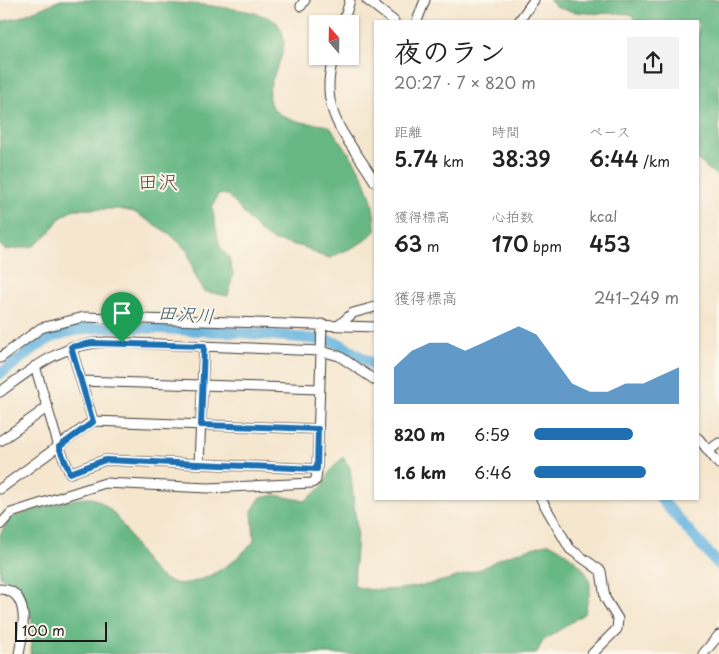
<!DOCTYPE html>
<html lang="ja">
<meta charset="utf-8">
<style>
:root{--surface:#fff;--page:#f2f2f2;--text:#222;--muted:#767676;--accent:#1f6fb2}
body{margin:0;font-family:"Playpen Sans","Klee One",sans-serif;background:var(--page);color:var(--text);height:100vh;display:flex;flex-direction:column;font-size:19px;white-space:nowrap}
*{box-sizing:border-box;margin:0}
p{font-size:16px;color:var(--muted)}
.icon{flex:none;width:28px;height:28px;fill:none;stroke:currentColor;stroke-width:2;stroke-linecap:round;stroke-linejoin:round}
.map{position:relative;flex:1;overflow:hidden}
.side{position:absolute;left:374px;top:20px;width:325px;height:480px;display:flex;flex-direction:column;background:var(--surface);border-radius:0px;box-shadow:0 1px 4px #0004}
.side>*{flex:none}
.needle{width:32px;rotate:340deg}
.buttons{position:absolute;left:309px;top:15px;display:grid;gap:10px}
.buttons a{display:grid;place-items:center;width:50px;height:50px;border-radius:0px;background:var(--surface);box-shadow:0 1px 4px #0004;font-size:25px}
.scale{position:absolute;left:15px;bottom:12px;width:92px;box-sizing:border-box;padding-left:5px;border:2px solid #1c1c1c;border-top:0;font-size:14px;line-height:18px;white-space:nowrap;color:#1c1c1c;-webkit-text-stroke:4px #fbf7ec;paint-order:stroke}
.pin{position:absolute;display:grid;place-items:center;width:42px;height:42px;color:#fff;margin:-51px -21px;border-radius:50% 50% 50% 0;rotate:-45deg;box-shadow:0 0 5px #0007}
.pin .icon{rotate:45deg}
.round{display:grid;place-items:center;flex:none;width:52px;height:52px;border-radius:0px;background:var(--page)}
.headline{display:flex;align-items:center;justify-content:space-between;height:85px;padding:0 20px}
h1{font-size:28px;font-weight:600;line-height:38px}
.stats{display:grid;grid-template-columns:repeat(3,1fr);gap:8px;height:85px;padding:5px 20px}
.stats div{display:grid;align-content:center}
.stats b{font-size:21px;font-weight:600}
.stats small{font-size:14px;font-weight:400}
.stats p{font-size:14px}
.chart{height:140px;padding:10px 20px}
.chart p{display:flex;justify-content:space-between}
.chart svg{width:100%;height:90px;margin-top:5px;fill:var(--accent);opacity:.7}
ul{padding:0 20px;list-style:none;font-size:16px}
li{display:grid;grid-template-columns:80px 60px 1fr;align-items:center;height:38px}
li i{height:12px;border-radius:6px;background:var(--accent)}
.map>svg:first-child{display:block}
.forest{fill:#68b884;stroke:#426a50}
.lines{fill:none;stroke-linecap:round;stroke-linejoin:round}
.river{stroke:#65b3df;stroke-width:11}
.minor-casing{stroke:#3d3a37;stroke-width:11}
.minor{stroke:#fff;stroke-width:9}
.route-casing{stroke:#fff;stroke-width:10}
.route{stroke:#1f6fb2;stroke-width:6}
.labels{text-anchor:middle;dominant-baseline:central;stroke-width:4;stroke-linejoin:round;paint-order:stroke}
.water-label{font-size:19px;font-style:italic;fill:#39586a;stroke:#fbf7ec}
.quarter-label{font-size:20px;fill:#66493e;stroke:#fbf7ec}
</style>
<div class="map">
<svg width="719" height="654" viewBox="0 0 719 654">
<rect width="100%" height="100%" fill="#fbf7ec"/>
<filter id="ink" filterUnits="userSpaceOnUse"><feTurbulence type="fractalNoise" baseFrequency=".02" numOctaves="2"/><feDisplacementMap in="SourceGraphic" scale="10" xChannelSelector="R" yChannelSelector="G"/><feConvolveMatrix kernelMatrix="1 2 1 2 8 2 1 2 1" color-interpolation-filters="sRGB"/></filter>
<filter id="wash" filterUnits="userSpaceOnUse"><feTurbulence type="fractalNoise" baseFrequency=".0096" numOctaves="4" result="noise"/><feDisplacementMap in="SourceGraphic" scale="20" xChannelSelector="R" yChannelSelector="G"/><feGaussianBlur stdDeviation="1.12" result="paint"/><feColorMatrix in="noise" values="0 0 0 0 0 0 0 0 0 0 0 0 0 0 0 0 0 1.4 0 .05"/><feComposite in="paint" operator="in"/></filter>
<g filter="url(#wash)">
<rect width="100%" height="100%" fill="#f5e6ce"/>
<path class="forest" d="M61,0C100,0 253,0 277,23C302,53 248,91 278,113C290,123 314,123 329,126C355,161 375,185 375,231C359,248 350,247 330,258L319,255L304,247L272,240L260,232L228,195L218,194L212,208L220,247L229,258L233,274L228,296L203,291L194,273L188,252L170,234L134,212L119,209H74L59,219L49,233L34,246L5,250L0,245V22L17,18Z
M549,0H719V178L698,160V21H636L631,14C608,12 563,18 549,0Z
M343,457L350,468L357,531L354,586C387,598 448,581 481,569C488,566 494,561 501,558C516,552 533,548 549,543C563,550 589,567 590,585C591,593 586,604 585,613L543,641L536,654H30C35,632 34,604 16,587C12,583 5,580 0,576V534L10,518C28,513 81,493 95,499C137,518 142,604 202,579C223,570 238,559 254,541L252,511L260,498L276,495L305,501L323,486L330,471Z"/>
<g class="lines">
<path class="river" d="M0,374C20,360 40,340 64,333C97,324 133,327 166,329C221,331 275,334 330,341L340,344L375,366
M661,499L719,565"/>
</g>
</g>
<g filter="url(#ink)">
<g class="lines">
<g class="minor-casing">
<path id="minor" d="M367,0L394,21
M301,6L305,0
M417,21L425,0
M519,21L534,0
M343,24L350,0
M334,56C316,113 349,138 375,182
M339,325L353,313L375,307
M71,347L93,421
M0,358L41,328L84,317L375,327
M35,366L59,447L70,473L105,460L317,469
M81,381L319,389
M0,392C36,366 61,344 107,342L321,351L339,356L375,380
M698,438L719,464
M0,441L48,407
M708,451L719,443
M199,464L204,346
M0,489L93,421L318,429
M541,499L570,549L601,571L605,598L618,619L617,629L592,654
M0,525L11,513L105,483L208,488L312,483L316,480L317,469L322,324
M0,589C32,590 23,634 19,654
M703,654L719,635"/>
</g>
<use href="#minor" class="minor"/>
</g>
</g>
<g class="lines" filter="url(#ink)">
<g class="route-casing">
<path id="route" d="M92,343L204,346L201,425L318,429L317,469L105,460L70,473L59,447L93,422L71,347Z"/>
</g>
<use href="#route" class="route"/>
</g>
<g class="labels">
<g class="water-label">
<text transform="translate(186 313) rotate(4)">田沢川</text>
</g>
<g class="quarter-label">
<text x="158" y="181">田沢</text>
</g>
</g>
</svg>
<div class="buttons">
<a><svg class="needle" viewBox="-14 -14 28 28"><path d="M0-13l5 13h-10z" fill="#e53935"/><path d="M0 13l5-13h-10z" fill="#767676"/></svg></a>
</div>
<div class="scale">100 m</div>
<div class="pin" style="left:122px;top:343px;background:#1e9e55"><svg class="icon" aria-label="arrive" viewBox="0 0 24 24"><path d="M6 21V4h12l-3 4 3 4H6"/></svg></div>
<section class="side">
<div class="headline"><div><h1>夜のラン</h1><p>20:27 · 7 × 820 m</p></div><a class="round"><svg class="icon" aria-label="share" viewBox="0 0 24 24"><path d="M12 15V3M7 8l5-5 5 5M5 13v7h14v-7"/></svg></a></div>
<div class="stats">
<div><p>距離</p><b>5.74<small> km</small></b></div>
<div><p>時間</p><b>38:39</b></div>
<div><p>ペース</p><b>6:44<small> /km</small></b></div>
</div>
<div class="stats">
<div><p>獲得標高</p><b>63<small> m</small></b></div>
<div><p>心拍数</p><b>170<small> bpm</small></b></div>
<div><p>kcal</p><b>453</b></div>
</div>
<div class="chart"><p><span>獲得標高</span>241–249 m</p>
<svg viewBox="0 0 160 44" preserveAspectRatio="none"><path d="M0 44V26L10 18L20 14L30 14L40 18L50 14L60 10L70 6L80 10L90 22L100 34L110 38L120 38L130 34L140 34L150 30L160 26V44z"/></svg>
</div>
<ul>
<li><b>820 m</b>6:59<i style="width:68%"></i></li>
<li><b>1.6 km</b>6:46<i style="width:77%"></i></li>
</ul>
</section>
</div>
